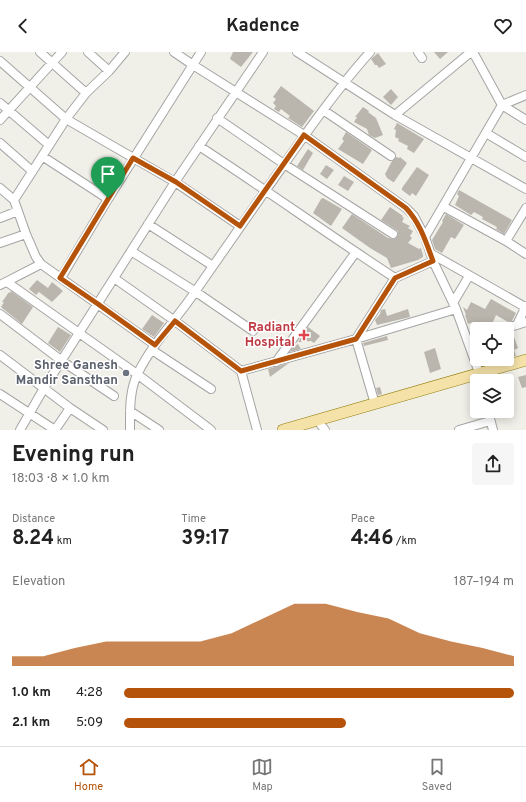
<!DOCTYPE html>
<meta charset="utf-8">
<style>
:root{--surface:#fff;--page:#f6f6f6;--text:#222;--muted:#767676;--line:#e0e0e0;--accent:#b45309}
body{margin:0;font-family:Overpass,sans-serif;background:var(--page);color:var(--text);height:100vh;display:flex;flex-direction:column;font-size:15px;white-space:nowrap}
*{box-sizing:border-box;margin:0}
p{font-size:13px;color:var(--muted)}
.icon{flex:none;width:22px;height:22px;fill:none;stroke:currentColor;stroke-width:2;stroke-linecap:round;stroke-linejoin:round}
.map{position:relative;height:378px;overflow:hidden}
.sheet{display:flex;flex-direction:column;background:var(--surface);flex:1}
.sheet>*{flex:none}
.controls{position:absolute;left:470px;top:270px;display:grid;gap:8px}
.controls a{display:grid;place-items:center;width:44px;height:44px;border-radius:4px;background:var(--surface);box-shadow:0 2px 10px #0003;font-size:20px}
.pin{position:absolute;display:grid;place-items:center;width:34px;height:34px;color:#fff;margin:-41px -17px;border-radius:50% 50% 50% 0;rotate:-45deg;box-shadow:0 0 4px #0007}
.pin .icon{rotate:45deg}
.round{display:grid;place-items:center;flex:none;width:42px;height:42px;border-radius:4px;background:var(--page)}
.headline{display:flex;align-items:center;justify-content:space-between;height:68px;padding:0 12px}
h1{font-size:22px;font-weight:700;line-height:30px}
.stats{display:grid;grid-template-columns:repeat(3,1fr);gap:6px;height:68px;padding:4px 12px}
.stats div{display:grid;align-content:center}
.stats b{font-size:20px;font-weight:700}
.stats small{font-size:11px;font-weight:400}
.stats p{font-size:11px}
.chart{height:112px;padding:8px 12px}
.chart p{display:flex;justify-content:space-between}
.chart svg{width:100%;height:72px;margin-top:4px;fill:var(--accent);opacity:.7}
ul{padding:0 12px;list-style:none;font-size:13px}
li{display:grid;grid-template-columns:64px 48px 1fr;align-items:center;height:30px}
li i{height:10px;border-radius:5px;background:var(--accent)}
header{display:flex;justify-content:space-between;align-items:center;height:52px;padding:0 12px;background:var(--surface);font-size:18px;font-weight:700}
.dock{display:flex;justify-content:space-around;align-items:center;height:56px;border-top:1px solid var(--line);background:var(--surface);font-size:11px;color:var(--muted)}
.dock a{display:grid;justify-items:center;gap:2px}
.dock .on{color:var(--accent)}
.map>svg:first-child{display:block}
.building{fill:#bab6ae}
.lines{fill:none;stroke-linecap:round;stroke-linejoin:round}
.minor-casing{stroke:#a5a5a5;stroke-width:10}
.major-casing{stroke:#927f0c;stroke-width:12}
.minor{stroke:#fff;stroke-width:8}
.major{stroke:#f5e2a8;stroke-width:11}
.route-casing{stroke:#fff;stroke-width:8}
.route{stroke:#b45309;stroke-width:5}
.health-dot{fill:#e0444e;stroke:#fff;stroke-width:1.5}
.worship-dot{fill:#6b7280;stroke:#fff;stroke-width:1.5}
.labels{text-anchor:middle;dominant-baseline:central;stroke-width:3;stroke-linejoin:round;paint-order:stroke}
.health-label{font-size:13px;font-weight:bold;fill:#be3a42;stroke:#fff;text-anchor:end}
.worship-label{font-size:13px;font-weight:bold;fill:#5b616d;stroke:#fff;text-anchor:end}
</style>
<header><svg class="icon" aria-label="back" viewBox="0 0 24 24"><path d="M15 5l-7 7 7 7"/></svg>Kadence<svg class="icon" aria-label="heart" viewBox="0 0 24 24"><path d="M12 20l-8-8c-3-5 5-10 8-4 3-6 11-1 8 4z"/></svg></header>
<div class="map">
<svg width="526" height="378" viewBox="0 0 526 378">
<rect width="100%" height="100%" fill="#f0efe8"/>
<path class="building" d="M233,0H253L241,15L230,7Z
M434,0H448L440,7Z
M378,1L386,12L379,16L377,13H375L371,7Z
M281,34L314,59L302,75L288,66L290,64L281,57L279,60L274,57L276,54L273,51L276,47L273,45Z
M391,37L398,45L391,53L383,45Z
M363,55L369,59L368,60L376,66L383,83L375,86L369,83L367,77L354,70L357,65H355Z
M397,71L424,87L414,101L407,97L408,94L398,89L399,87L395,85L396,78L394,77Z
M346,80L372,98L363,112L338,97L344,89L342,87Z
M308,97L313,101L303,118L297,114Z
M396,105L399,106L400,105L407,111L394,130H393L387,126L385,122L392,109Z
M326,113L334,118L327,127L320,122Z
M417,115L429,123L416,144L412,141L410,144L402,138V136Z
M344,124L354,130L348,139L338,133Z
M459,138L512,168L504,182L496,177L497,175L482,167L483,165L474,160L471,163L455,153L459,144L457,142Z
M323,146L342,157L331,174L313,161L321,147Z
M390,155L403,164L402,165L404,166L402,170L410,174L408,176L413,179L410,184L412,186L408,191L419,197L421,196L423,203V205L418,208L391,216L387,206L370,196L342,176L352,162L388,186L395,187L398,183V179L381,168Z
M446,162L464,173L455,187L451,185L442,201L435,197L432,188L443,170L442,169Z
M37,228L48,236L52,230L63,239L52,250L39,240L36,243L29,237Z
M11,239L33,255L22,272L1,255L4,250H2L9,240L10,241Z
M491,247L516,261L512,269L508,270L496,263L490,277H477V290H476L470,271L468,272L465,263H466L463,255L467,258L471,250L485,257Z
M385,257L387,264L408,257L410,265L377,273L375,268L380,262L381,258Z
M152,263L164,271L154,285L142,277Z
M58,275L71,283L60,300L48,291Z
M308,275L320,284L314,291L311,289L301,290H298Z
M510,281L512,286L514,285L518,296L514,298L516,304L508,306L507,282Z
M387,284L388,288L364,294L363,291Z
M298,292L301,297L290,300L293,295Z
M435,296L441,317L430,321L424,300Z
M289,311L270,325L268,317Z
M526,323V335L522,336L518,325Z
M380,335L382,342L378,343L376,336Z"/>
<g class="lines">
<g class="minor-casing">
<path id="minor" d="M40,0L86,41
M88,0L109,19
M174,0L193,13L304,83L406,156L414,164L425,185L433,209L456,257L482,329
M297,0L395,63L526,137
M418,0L422,6
M473,0L502,53L526,68
M0,9L66,67L175,130L240,174
M0,51L49,93
M323,58L391,104
M395,63L471,0
M217,66L284,112L393,182
M0,68L62,0
M486,81L526,105
M0,91L32,119
M199,94C265,137 329,183 395,226
M42,104L108,147
M0,136L14,148L26,182L36,205L41,212L155,293
M14,148L66,67L86,41L109,19L125,0
M444,155L506,189L526,202
M0,166L18,159
M148,172L213,214
M425,185L502,53L526,43
M506,189L526,156
M0,191L26,182
M131,199L196,240L253,279
M430,201L525,255
M61,226L108,147L201,0
M114,226L175,269L241,319L257,378
M7,230L137,322L211,378
M0,233L41,212
M453,251L469,224
M0,262L62,309L114,344
M517,273L526,254
M503,277L526,270
M152,298L211,337
M0,303L70,356L103,378
M276,310L356,200
M241,319L356,287L456,257
M0,342L55,378
M375,352L356,287L395,226L433,209
M130,359L159,378
M488,359L493,378
M317,368L325,378
M20,378L44,336L175,130L263,0
M55,378L70,356
M130,378C130,360 129,338 138,321C153,290 178,266 197,237C220,204 243,171 266,138C300,90 331,44 370,0
M459,378L490,369"/>
</g>
<g class="major-casing">
<path id="major" d="M283,378L526,308"/>
</g>
<use href="#minor" class="minor"/>
<use href="#major" class="major"/>
</g>
<g class="lines">
<g class="route-casing">
<path id="route" d="M304,83L406,156C420,171 426,190 433,209L395,226L356,287L241,319L175,269L155,293L98,252L60,226L133,106L176,130L240,174Z"/>
</g>
<use href="#route" class="route"/>
</g>
<path class="health-dot" d="M302 277h4v4h4v4h-4v4h-4v-4h-4v-4h4z"/>
<circle class="worship-dot" cx="126" cy="321" r="4"/>
<g class="labels">
<g class="health-label">
<text x="295" y="276">Radiant<tspan x="295" dy="15">Hospital</tspan></text>
</g>
<g class="worship-label">
<text x="118" y="314">Shree Ganesh<tspan x="118" dy="15">Mandir Sansthan</tspan></text>
</g>
</g>
</svg>
<div class="controls">
<a><svg class="icon" aria-label="locate" viewBox="0 0 24 24"><circle cx="12" cy="12" r="6"/><path d="M12 2v4M12 18v4M2 12h4M18 12h4"/></svg></a>
<a><svg class="icon" aria-label="layers" viewBox="0 0 24 24"><path d="M12 4l9 5-9 5-9-5zM3 14l9 5 9-5"/></svg></a>
</div>
<div class="pin" style="left:108px;top:146px;background:#1e9e55"><svg class="icon" aria-label="arrive" viewBox="0 0 24 24"><path d="M6 21V4h12l-3 4 3 4H6"/></svg></div>
</div>
<section class="sheet">
<div class="headline"><div><h1>Evening run</h1><p>18:03 · 8 × 1.0 km</p></div><a class="round"><svg class="icon" aria-label="share" viewBox="0 0 24 24"><path d="M12 15V3M7 8l5-5 5 5M5 13v7h14v-7"/></svg></a></div>
<div class="stats">
<div><p>Distance</p><b>8.24<small> km</small></b></div>
<div><p>Time</p><b>39:17</b></div>
<div><p>Pace</p><b>4:46<small> /km</small></b></div>
</div>
<div class="chart"><p><span>Elevation</span>187–194 m</p>
<svg viewBox="0 0 160 44" preserveAspectRatio="none"><path d="M0 44V38L10 38L20 33L30 29L40 29L50 29L60 29L70 24L80 15L90 6L100 6L110 11L120 15L130 24L140 29L150 33L160 38V44z"/></svg>
</div>
<ul>
<li><b>1.0 km</b>4:28<i style="width:100%"></i></li>
<li><b>2.1 km</b>5:09<i style="width:57%"></i></li>
</ul>
</section>
<nav class="dock">
<a class="on"><svg class="icon" aria-label="home" viewBox="0 0 24 24"><path d="M3 11l9-7 9 7M6 9v11h12V9"/></svg>Home</a>
<a><svg class="icon" aria-label="map" viewBox="0 0 24 24"><path d="M3 6l6-2 6 2 6-2v14l-6 2-6-2-6 2zM9 4v14M15 6v14"/></svg>Map</a>
<a><svg class="icon" aria-label="saved" viewBox="0 0 24 24"><path d="M7 4h10v16l-5-4-5 4z"/></svg>Saved</a>
</nav>
